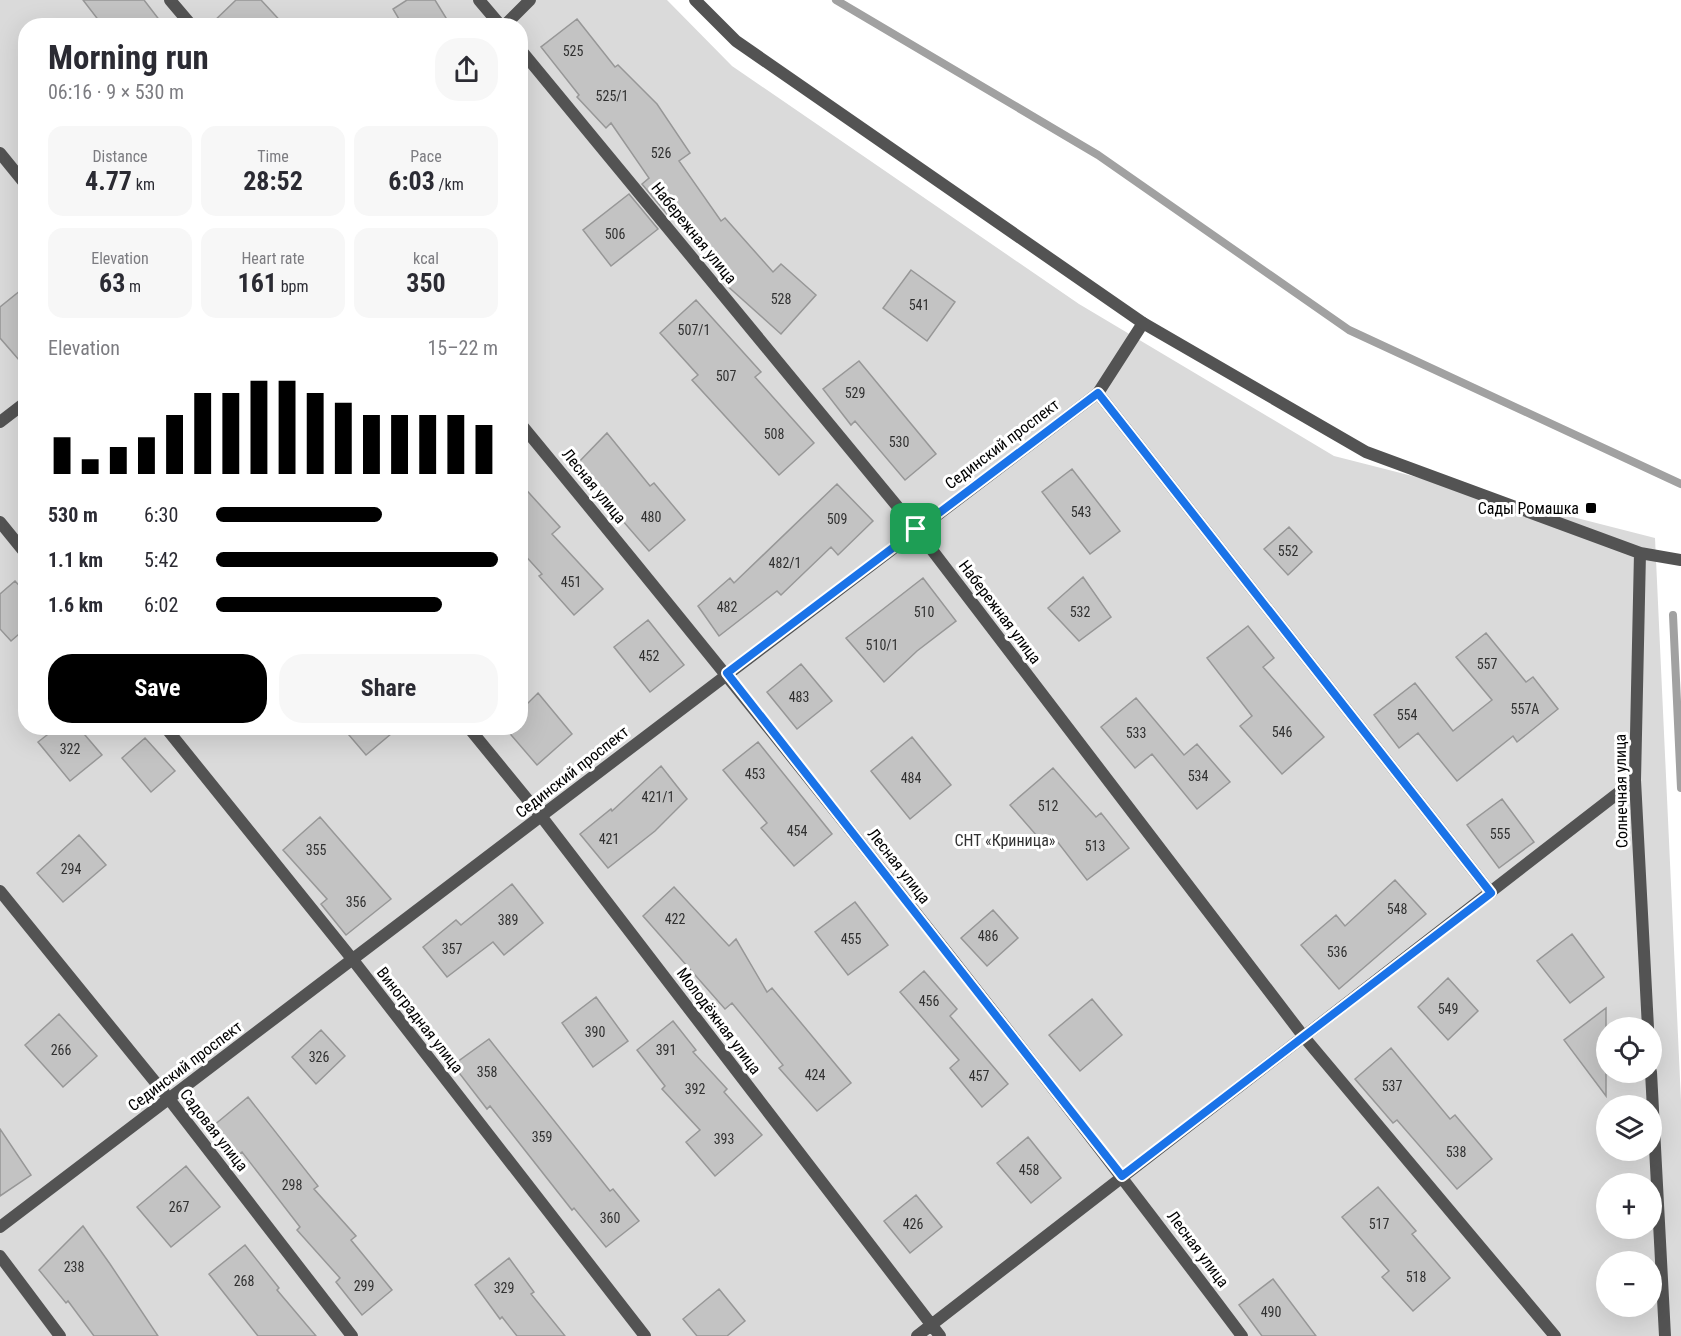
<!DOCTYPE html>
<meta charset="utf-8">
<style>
:root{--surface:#fff;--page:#f7f7f7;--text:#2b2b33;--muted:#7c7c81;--accent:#000}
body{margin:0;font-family:"Roboto Condensed",sans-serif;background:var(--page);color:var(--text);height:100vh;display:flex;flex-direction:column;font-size:22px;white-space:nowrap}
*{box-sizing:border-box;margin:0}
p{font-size:20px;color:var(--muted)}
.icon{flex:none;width:33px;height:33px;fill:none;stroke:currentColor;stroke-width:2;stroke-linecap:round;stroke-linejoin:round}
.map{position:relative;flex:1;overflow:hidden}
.sheet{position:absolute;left:18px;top:18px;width:510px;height:717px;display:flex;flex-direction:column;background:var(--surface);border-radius:24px;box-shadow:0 6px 24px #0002}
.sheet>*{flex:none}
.tools{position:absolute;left:1596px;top:1017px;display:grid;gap:12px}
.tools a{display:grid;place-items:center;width:66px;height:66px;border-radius:50%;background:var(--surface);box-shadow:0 6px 24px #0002;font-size:30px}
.pin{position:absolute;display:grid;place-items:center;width:51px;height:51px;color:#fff;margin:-26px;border-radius:12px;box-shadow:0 3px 9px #0006}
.round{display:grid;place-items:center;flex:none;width:63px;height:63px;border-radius:24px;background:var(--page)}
.headline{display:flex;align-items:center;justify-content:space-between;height:102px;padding:0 30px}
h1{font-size:33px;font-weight:700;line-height:45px}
.figures{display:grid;grid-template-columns:repeat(3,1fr);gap:9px;height:102px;padding:6px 30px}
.figures div{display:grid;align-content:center;border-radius:15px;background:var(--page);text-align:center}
.figures b{font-size:26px;font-weight:700}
.figures small{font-size:16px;font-weight:400}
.figures p{font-size:16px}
.chart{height:168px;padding:12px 30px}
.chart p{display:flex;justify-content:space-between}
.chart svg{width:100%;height:108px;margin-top:6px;stroke:var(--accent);stroke-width:6}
.primary-button{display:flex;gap:12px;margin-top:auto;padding:12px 30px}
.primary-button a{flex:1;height:69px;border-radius:24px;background:var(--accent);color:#fff;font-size:24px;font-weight:700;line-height:69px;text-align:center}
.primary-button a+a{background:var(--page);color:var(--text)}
ul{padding:0 30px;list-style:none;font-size:20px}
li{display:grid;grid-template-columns:96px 72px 1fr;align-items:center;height:45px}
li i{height:15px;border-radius:8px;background:var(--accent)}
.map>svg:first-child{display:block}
.green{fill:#dadada;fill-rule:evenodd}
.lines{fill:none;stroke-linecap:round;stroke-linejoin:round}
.stream{stroke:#a1a1a1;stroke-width:8}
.building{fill:#c3c3c3;stroke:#979797;stroke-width:1.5}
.minor{stroke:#535353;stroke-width:12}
.tertiary{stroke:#535353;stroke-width:12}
.route-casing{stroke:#fff;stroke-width:12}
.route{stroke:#1a73e8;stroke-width:8}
.poi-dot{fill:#000;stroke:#fff;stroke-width:2}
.labels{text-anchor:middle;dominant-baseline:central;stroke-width:6;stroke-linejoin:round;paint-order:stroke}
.number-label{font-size:14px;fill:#313131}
.street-label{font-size:16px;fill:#000;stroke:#fff}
.poi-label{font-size:16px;fill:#000;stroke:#fff;text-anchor:end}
.park-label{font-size:16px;fill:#313131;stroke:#fff}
</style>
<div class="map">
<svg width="1681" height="1336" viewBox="0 0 1681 1336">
<rect width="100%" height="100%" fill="#fff"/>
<path class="green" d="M0,0H667L732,66L1079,304L1334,456L1655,538L1681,1101V1336H0ZM26,26H520V728H26ZM1606,1028H1652V1072H1606ZM1606,1106H1652V1150H1606ZM1606,1184H1652V1228H1606ZM1606,1262H1652V1306H1606Z"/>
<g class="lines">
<path class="stream" d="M836,0L1098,155L1349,330L1681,484
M1673,615L1681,788"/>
</g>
<path class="building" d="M83,0H144L164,26H103Z
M236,0H261L285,26H209Z
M407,0H435L451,26H403L393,9Z
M577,19L615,67L618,65L657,104L690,153L679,161L721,221L725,218L773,272L781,264L816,295L781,334L724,283L720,278L726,273L674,217L671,219L642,184L649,178L611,123L606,128L577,97L579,95L541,47Z
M629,194L658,229L611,266L583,230Z
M911,270L955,302L927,341L883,308Z
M26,286V368L0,338V307Z
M696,300L761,372L755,377L814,443L779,475L692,380L698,375L660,333Z
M859,361L936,454L905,480L855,421L851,425L823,389Z
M607,433L650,486L654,483L685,520L649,551L575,466Z
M1072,469L1120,531L1090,554L1042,492Z
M520,483L560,527L552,534L603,589L574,615L539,576L542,574L520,550Z
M837,484L873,521L838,555L831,547L781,595L777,591L719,636L698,606L730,578L734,583Z
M1289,527L1312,552L1288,575L1264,549Z
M1083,577L1111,617L1079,641L1048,608Z
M923,578L956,621L917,651L884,682L846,638Z
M15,581L26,593V628L11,641L0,629V594Z
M648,620L684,665L650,692L614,647Z
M1248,626L1274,658L1263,667L1324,737L1282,774L1240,726L1252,716L1207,658Z
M1486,633L1526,682L1533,677L1558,709L1517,742L1513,736L1457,781L1418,733L1399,748L1374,715L1415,683L1453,731L1492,700L1456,657Z
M801,664L832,701L797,729L767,692Z
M538,693L572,734L537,765L505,728H520V711Z
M1136,698L1184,755L1197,744L1230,782L1197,809L1152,754L1135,768L1101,727Z
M56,728H79L102,755L70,781L38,742Z
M343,728H398L366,755Z
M912,737L951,785L910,819L871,771Z
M145,738L175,771L151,792L122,758Z
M758,742L832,834L794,866L761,828L767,823L723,770Z
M661,766L687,799L655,831L608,868L580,834L611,809L612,811Z
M1053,768L1096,817L1101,813L1129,848L1087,880L1053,836L1044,844L1010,805Z
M1502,799L1534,842L1499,868L1467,825Z
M320,817L391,899L346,935L321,904L327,899L283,850Z
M79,835L106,865L63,902L37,873Z
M1395,880L1426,914L1339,989L1301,945L1336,915L1345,926Z
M512,884L543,923L504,955L493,942L447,977L423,947L456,920L461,925Z
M674,887L729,946L736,939L767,992L772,988L851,1083L817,1111L779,1068L783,1065L732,1003L725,1009L643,916Z
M855,902L888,945L848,975L815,932Z
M993,910L1018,938L987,966L961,938Z
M1572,934L1604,977L1570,1003L1537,961Z
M924,971L957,1009L950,1016L1008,1084L982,1107L950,1068L959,1060L900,992Z
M1448,978L1478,1011L1448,1040L1418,1007Z
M596,997L628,1041L593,1067L562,1023Z
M1092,999L1122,1035L1080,1071L1049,1035Z
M1606,1008V1096L1564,1040Z
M59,1014L97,1056L63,1087L25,1045Z
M673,1021L696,1050L693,1052L727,1089L724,1092L762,1135L715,1176L686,1142L700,1130L662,1089L665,1086L637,1050Z
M321,1030L345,1056L316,1084L292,1057Z
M489,1039L610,1191L613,1189L639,1221L606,1247L574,1208L572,1210L490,1106L487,1109L453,1065Z
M1391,1048L1450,1119L1455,1115L1492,1159L1457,1189L1397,1120L1393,1123L1355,1079Z
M248,1097L318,1186L314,1189L356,1236L351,1240L392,1290L362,1315L336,1282L340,1278L297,1230L300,1227L242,1152L238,1155L213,1126Z
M0,1129L31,1175L0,1196Z
M1028,1137L1061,1178L1031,1203L997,1163Z
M186,1166L220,1207L171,1247L137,1207Z
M1378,1187L1416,1231L1412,1234L1450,1278L1413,1311L1382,1277L1389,1271L1342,1217Z
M916,1195L942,1227L910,1253L884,1221Z
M83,1226L110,1264L158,1336H94L68,1301L66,1303L39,1270Z
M245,1245L279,1288L277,1290L316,1336H258L209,1274Z
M509,1258L534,1292L531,1294L565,1336H517L502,1317L500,1319L475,1285Z
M1273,1279L1316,1336H1262L1239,1305Z
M719,1289L745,1321L727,1336H697L683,1319Z"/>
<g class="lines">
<path class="minor" d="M170,0L192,26
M479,0L501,26
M504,26L530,0
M520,49L916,529L1304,1037L1555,1336
M0,153L26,185
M1098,393L1491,893
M0,422L26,402
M520,423C767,722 1009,1026 1242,1336
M0,522L26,554
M166,728L353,960L645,1336
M469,728L541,816L940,1336
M0,891L169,1099L352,1336
M0,1227L1098,393L1143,323
M0,1256L60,1336
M917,1336L1635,780"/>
<path class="tertiary" d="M695,0L736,41L1143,323L1366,452L1640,553L1681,560
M1640,553L1635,780L1648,1028
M1651,1072L1665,1336"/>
</g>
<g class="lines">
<g class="route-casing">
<path id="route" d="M1098,393L1491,893L1122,1176L727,673Z"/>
</g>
<use href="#route" class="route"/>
</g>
<rect class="poi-dot" x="1585" y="502" width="12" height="12" rx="3"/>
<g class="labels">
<g class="number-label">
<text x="573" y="51">525</text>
<text x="612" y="96">525/1</text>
<text x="661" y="153">526</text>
<text x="615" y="234">506</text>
<text x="781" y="299">528</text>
<text x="919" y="305">541</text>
<text x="694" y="330">507/1</text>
<text x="726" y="376">507</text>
<text x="855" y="393">529</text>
<text x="774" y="434">508</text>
<text x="899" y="442">530</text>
<text x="1081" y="512">543</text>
<text x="651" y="517">480</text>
<text x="837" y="519">509</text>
<text x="1288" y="551">552</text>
<text x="785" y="563">482/1</text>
<text x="571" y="582">451</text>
<text x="727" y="607">482</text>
<text x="924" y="612">510</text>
<text x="1080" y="612">532</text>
<text x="882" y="645">510/1</text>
<text x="649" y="656">452</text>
<text x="1487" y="664">557</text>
<text x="799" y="697">483</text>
<text x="1525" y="709">557А</text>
<text x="1407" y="715">554</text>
<text x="1282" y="732">546</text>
<text x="1136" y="733">533</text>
<text x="70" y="749">322</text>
<text x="755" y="774">453</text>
<text x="1198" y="776">534</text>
<text x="911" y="778">484</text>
<text x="658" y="797">421/1</text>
<text x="1048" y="806">512</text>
<text x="797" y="831">454</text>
<text x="1500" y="834">555</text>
<text x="609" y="839">421</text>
<text x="1095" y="846">513</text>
<text x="316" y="850">355</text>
<text x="71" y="869">294</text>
<text x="356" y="902">356</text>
<text x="1397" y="909">548</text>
<text x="675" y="919">422</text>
<text x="508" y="920">389</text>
<text x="988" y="936">486</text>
<text x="851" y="939">455</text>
<text x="452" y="949">357</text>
<text x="1337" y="952">536</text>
<text x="929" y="1001">456</text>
<text x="1448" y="1009">549</text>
<text x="595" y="1032">390</text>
<text x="61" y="1050">266</text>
<text x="666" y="1050">391</text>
<text x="319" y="1057">326</text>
<text x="487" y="1072">358</text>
<text x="815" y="1075">424</text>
<text x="979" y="1076">457</text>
<text x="1392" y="1086">537</text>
<text x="695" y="1089">392</text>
<text x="542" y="1137">359</text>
<text x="724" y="1139">393</text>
<text x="1456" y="1152">538</text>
<text x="1029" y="1170">458</text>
<text x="292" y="1185">298</text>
<text x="179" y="1207">267</text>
<text x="610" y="1218">360</text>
<text x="913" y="1224">426</text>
<text x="1379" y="1224">517</text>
<text x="74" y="1267">238</text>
<text x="1416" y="1277">518</text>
<text x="244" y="1281">268</text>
<text x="364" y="1286">299</text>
<text x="504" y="1288">329</text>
<text x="1271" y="1312">490</text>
</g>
<g class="street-label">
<text transform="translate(694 233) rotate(51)">Набережная улица</text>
<text transform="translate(1002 444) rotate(-37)">Сединский проспект</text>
<text transform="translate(594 486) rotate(51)">Лесная улица</text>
<text transform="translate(1000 612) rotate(53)">Набережная улица</text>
<text transform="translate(572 772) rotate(-38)">Сединский проспект</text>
<text transform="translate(1621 791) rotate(-91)">Солнечная улица</text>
<text transform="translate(899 866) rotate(52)">Лесная улица</text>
<text transform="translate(420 1020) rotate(52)">Виноградная улица</text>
<text transform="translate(719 1021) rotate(53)">Молодёжная улица</text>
<text transform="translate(185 1066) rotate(-37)">Сединский проспект</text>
<text transform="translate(214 1130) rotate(52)">Садовая улица</text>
<text transform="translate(1198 1249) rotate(53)">Лесная улица</text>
</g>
<g class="poi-label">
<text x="1579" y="508">Сады Ромашка</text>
</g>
<g class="park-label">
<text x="1005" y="840">СНТ «Криница»</text>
</g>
</g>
</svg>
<div class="tools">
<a><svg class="icon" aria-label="locate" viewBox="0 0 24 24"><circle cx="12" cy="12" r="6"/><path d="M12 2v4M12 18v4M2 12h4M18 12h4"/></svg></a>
<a><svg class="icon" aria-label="layers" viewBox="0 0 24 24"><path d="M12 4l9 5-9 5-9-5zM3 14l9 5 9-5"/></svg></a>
<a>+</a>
<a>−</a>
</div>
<div class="pin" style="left:916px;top:529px;background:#1e9e55"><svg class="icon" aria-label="arrive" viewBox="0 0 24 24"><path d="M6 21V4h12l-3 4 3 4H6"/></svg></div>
<section class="sheet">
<div class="headline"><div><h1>Morning run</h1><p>06:16 · 9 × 530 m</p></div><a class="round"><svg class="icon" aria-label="share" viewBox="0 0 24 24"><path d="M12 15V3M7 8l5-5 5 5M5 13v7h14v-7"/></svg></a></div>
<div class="figures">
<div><p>Distance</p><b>4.77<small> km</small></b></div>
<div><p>Time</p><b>28:52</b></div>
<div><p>Pace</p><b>6:03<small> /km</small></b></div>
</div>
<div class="figures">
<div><p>Elevation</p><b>63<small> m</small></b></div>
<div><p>Heart rate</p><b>161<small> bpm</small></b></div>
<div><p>kcal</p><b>350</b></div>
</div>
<div class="chart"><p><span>Elevation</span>15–22 m</p>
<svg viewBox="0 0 160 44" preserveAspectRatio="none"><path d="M5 44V29M15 44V38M25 44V33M35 44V29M45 44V20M55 44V11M65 44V11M75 44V6M85 44V6M95 44V11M105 44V15M115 44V20M125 44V20M135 44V20M145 44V20M155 44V24"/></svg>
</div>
<ul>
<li><b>530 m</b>6:30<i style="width:59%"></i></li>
<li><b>1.1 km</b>5:42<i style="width:100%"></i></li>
<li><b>1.6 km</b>6:02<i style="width:80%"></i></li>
</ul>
<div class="primary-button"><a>Save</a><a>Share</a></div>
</section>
</div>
